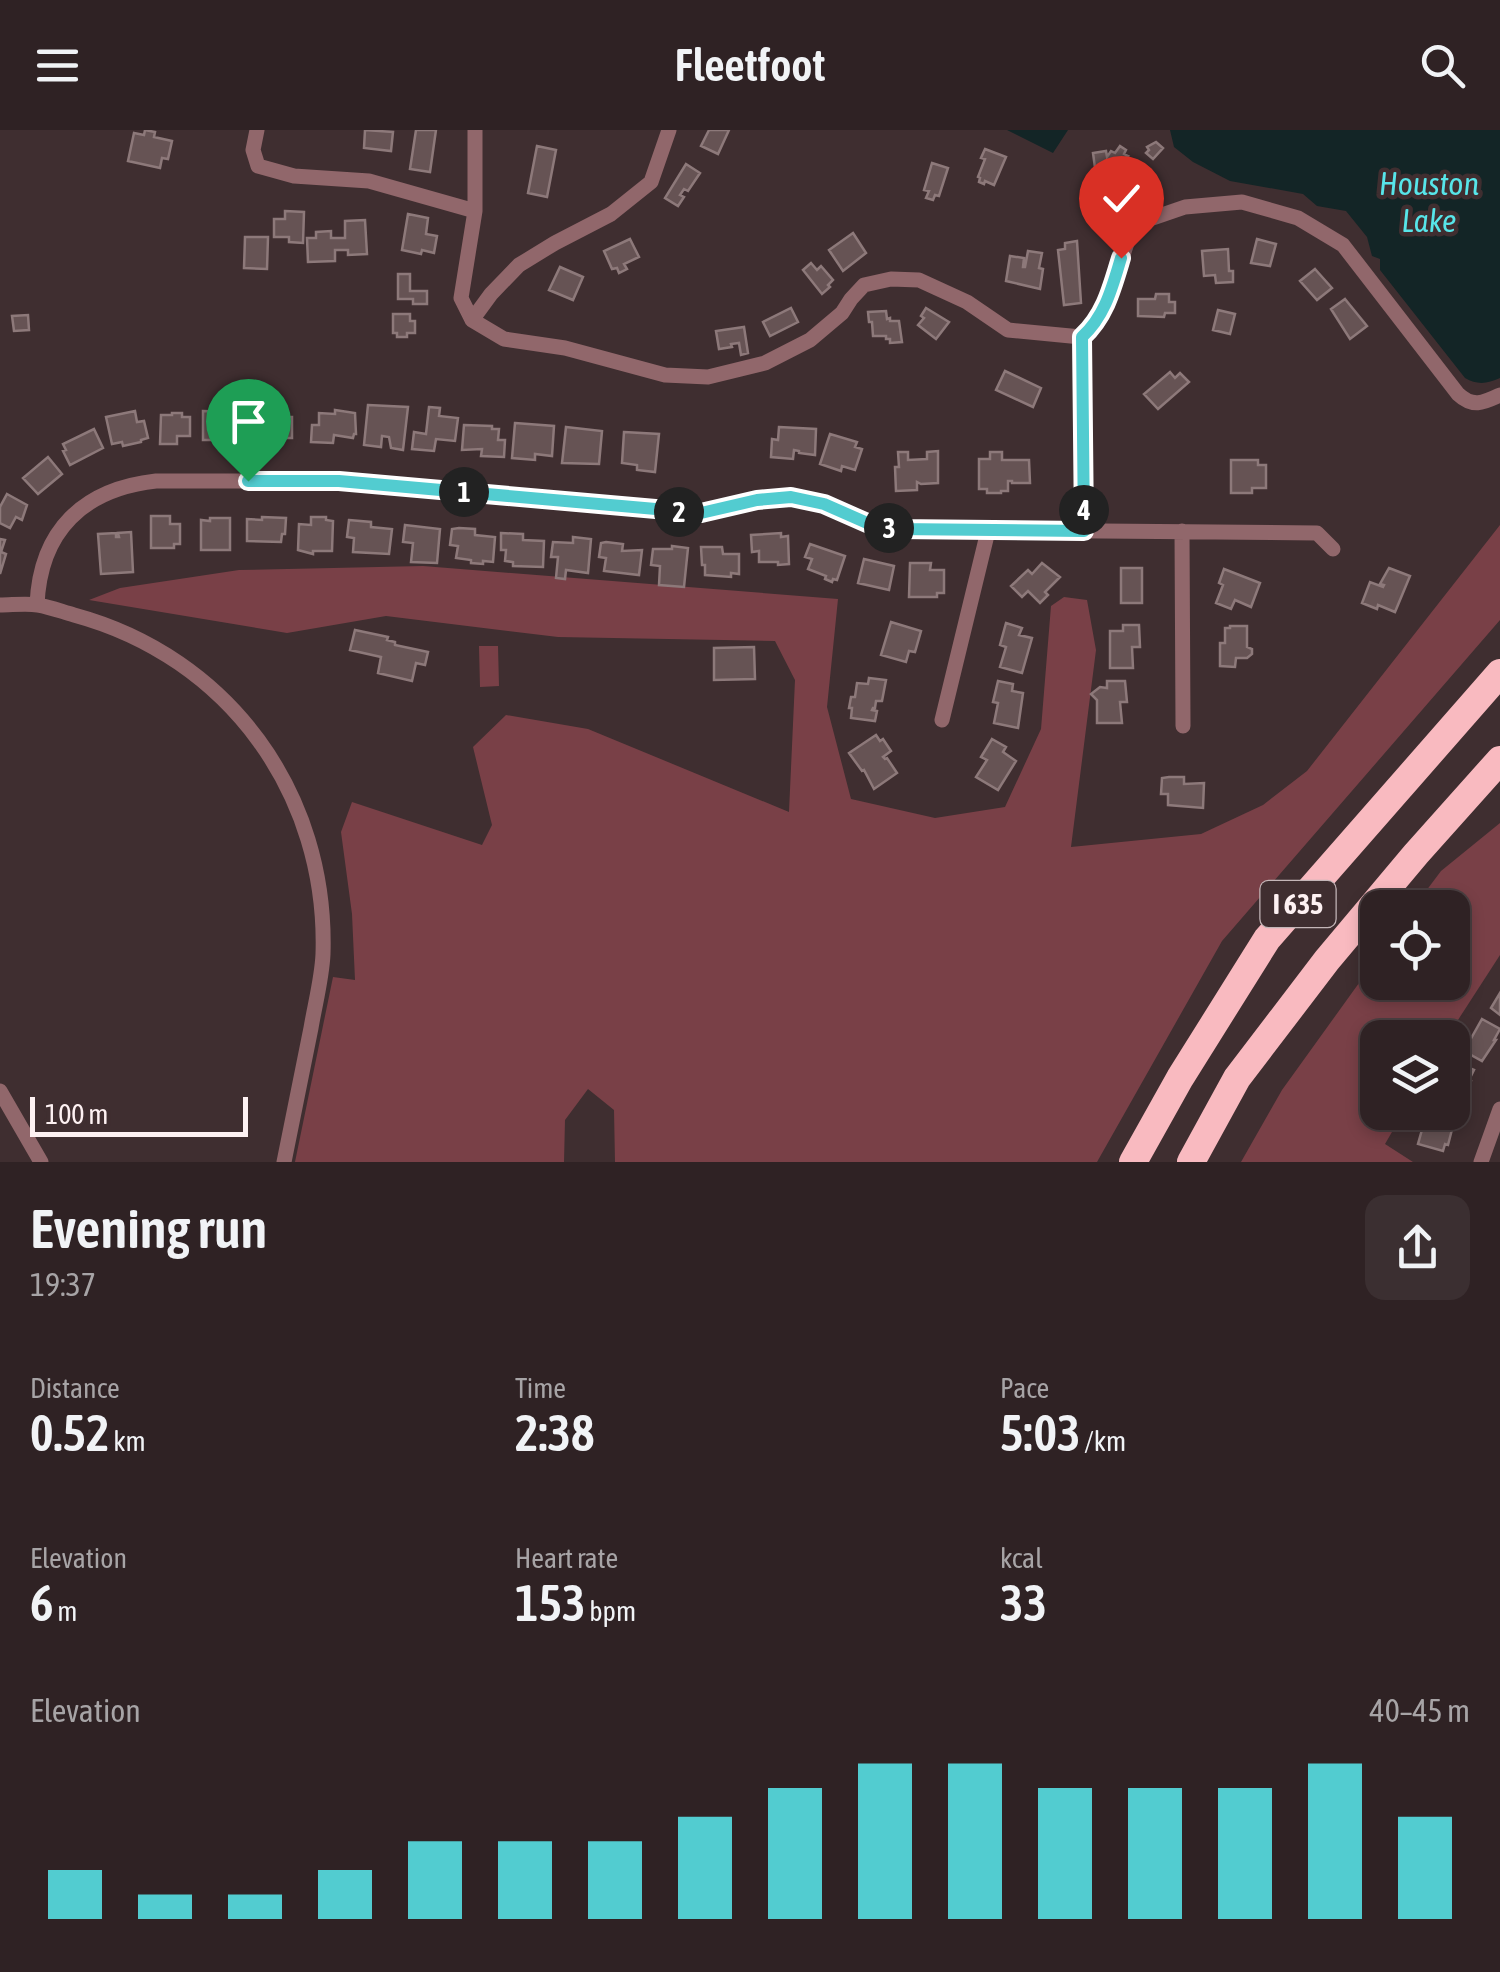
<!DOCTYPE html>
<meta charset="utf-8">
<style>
:root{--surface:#2f2224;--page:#3b2f31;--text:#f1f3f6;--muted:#a7a4a6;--line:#4a3f41;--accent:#52ccd0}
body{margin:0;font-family:"Asap Condensed",sans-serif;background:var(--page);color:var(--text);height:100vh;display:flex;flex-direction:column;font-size:38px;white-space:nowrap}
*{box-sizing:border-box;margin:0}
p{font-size:32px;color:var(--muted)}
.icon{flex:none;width:55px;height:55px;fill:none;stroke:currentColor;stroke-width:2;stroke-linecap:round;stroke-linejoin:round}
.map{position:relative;height:1032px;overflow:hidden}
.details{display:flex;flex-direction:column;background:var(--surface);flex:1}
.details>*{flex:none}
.controls{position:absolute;left:1360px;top:760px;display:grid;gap:20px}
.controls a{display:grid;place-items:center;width:110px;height:110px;border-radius:20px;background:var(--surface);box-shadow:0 5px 15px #0003,0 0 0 2px var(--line);font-size:50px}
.scale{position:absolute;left:30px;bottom:25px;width:218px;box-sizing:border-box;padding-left:10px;border:5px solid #fdf1f2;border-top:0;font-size:28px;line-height:35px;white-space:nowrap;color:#fdf1f2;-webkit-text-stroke:8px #3f2e30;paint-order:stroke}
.pin{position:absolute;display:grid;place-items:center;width:85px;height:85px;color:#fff;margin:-102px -42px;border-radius:50% 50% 50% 0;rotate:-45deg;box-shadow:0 0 10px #0007}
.pin .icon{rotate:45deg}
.km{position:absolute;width:50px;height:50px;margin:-25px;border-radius:50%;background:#222;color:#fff;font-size:28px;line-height:50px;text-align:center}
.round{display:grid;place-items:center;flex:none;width:105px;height:105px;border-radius:20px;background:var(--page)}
.headline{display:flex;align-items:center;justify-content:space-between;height:170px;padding:0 30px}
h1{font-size:55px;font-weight:600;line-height:75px}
.metrics{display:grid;grid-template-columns:repeat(3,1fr);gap:15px;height:170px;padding:10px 30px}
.metrics div{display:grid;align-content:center}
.metrics b{font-size:50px;font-weight:600}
.metrics small{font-size:28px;font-weight:400}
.metrics p{font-size:28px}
.chart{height:280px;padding:20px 30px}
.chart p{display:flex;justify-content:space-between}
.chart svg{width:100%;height:180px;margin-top:10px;stroke:var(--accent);stroke-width:6}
header{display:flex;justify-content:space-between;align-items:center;height:130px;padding:0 30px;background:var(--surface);font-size:45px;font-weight:600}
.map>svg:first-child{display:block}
.green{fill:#794047}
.water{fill:#132526}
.building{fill:#665354;stroke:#8d797a;stroke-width:2.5}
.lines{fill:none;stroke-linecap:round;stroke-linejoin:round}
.minor{stroke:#91676b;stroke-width:15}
.motorway{stroke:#f9bac0;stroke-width:28}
.route-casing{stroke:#fff;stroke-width:20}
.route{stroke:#52ccd0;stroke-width:12}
.labels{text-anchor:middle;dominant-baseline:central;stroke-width:9;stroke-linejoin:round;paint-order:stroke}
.shield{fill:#3f2e30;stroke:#c4b6b8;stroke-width:2.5}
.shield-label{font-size:28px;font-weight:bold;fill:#fdf1f2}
.water-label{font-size:32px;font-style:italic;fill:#57e5e9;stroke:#3f2e30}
</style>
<header><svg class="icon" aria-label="menu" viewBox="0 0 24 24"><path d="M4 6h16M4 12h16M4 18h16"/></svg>Fleetfoot<svg class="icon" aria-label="search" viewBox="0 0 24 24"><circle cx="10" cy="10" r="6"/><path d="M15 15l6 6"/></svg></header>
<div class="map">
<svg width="1500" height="1032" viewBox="0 0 1500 1032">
<rect width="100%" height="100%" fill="#3f2e30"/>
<path class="green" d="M1500,395V490L1222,811L1097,1032H615L614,980L588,959L565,990L564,1032H295L333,847L355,850L352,784L341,702L352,672L482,715L492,695L473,617L506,585L588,599L789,682L795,550L775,511L558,507L386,486L287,503L89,470L120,458L239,440L423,436L838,469L827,577L851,669L935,688L1005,677L1041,599L1051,476L1064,467L1087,470L1096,520L1071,717L1201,704L1263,675L1307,641Z
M479,516H498L499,556L480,557Z
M1500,693V825L1447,907L1378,908V982L1403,983L1385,1014L1413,1032H1241L1282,960L1377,828L1378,852H1452V778L1414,777L1441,741Z"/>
<path class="water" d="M1007,0H1068L1053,23Z
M1170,0H1500V248C1487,254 1477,255 1465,248L1380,140V129L1372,126L1367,107L1346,81L1317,76L1303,64L1230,51L1193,32L1174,17Z"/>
<path class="building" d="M145,0L155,2L154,7L172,11L168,29L162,28L160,38L128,31L134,3L144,5Z
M365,0L393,2L391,21L364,18Z
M416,0H436L430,42L410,39Z
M709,0H729L718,24L701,16Z
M1156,12L1163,18L1153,29L1146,23L1149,20L1147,17Z
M537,16L556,20L547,67L528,63Z
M1120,16L1126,20L1124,24L1128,26L1122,31L1138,41L1130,55L1126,53L1122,59L1113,54L1112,50L1097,52L1093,23L1106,21L1107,27L1111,21L1115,23Z
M985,19L1006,27L994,55L985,51L984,54L979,52L980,48L978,47L985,29L981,28Z
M932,33L948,38L939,66L935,65L933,70L926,68L929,61L924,60Z
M686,34L700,43L688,61L684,59L680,65L684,67L678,76L665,68Z
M285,81L304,82L303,113L289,112V107H274V89H285Z
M408,84L428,88L426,104L437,106L434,123L422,120L421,124L402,120Z
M365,90L367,124L348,125V120H335V131L308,132L307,108H316V102L331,101V108H345V91Z
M853,103L866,123L843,141L829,120Z
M245,107H268L267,139L244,138Z
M630,109L639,127L624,134L627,139L619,143L617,138L612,139L604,121Z
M1257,109L1276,114L1270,136L1251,133Z
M1077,111L1081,173L1064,175L1058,120L1065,119V113Z
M1228,119L1229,141H1233V152L1216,153L1215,145L1204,146L1202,121Z
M1028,121L1042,123L1039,138L1043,139L1040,159L1006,151L1010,126L1024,128L1023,137H1025Z
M811,133L817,140L821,136L833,150L828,155L830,157L822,164L803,140Z
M560,137L583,147L573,170L549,160Z
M1315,139L1332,158L1317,170L1300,151Z
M398,144H410V161H427V174H413V169H398Z
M1156,164H1169V172H1175V183H1165L1164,187L1138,186V169H1155Z
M1345,169L1367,196L1350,209L1331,179Z
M791,178L798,192L770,206L763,192Z
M926,178L949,192L936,209L918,195L924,188L921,186Z
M1218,180L1235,184L1230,204L1213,200Z
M886,181L887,189L890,188V191H899L902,212L890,213V209H886V206H873L872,192H869L868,182Z
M393,184H410V191H415V203H407V207H397V203H393Z
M28,185L29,200L14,201L12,186Z
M744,197L748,223L741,225L739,213L731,214L732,217L719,219L716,201Z
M1005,241L1041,258L1033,277L996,260Z
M1170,242L1175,248L1180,243L1189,252L1158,279L1144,264Z
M368,275L408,277L403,320L391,318L389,307L382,306L381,317L364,315Z
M429,277L440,278L439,286L458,288L455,311L436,309L434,321L412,319L414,302L426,304Z
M335,280L355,283L356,304H354L353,308L334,305L333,313L311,312L312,295H319V283L335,284Z
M135,281L137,292L144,291L148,308L141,310V312L123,316L122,312L112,314L106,287Z
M203,281L233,282V314L214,313V310H203Z
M257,282H285V287H292V308H279V314H257Z
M172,283H182V287H190V306H177V314H160L161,285H172Z
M515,293L554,296L552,326L535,324V330L512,328Z
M464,295L492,296V299H499L498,310H505L504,327L481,326L482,319L462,320Z
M566,297L602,301L599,334L562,333Z
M779,297L816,299L815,325L799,323V321L794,320L793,329L771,327L772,309L778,310Z
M94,299L103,318L70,335L63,321L66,320L63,314Z
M624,302L659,304L655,342L637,340V335L622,333Z
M830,304L857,312L855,317L862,319L855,340L842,336L841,341L820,334Z
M938,321V353L921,354L917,352V360L896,361L895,337H899L898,322H908V330L927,329V322Z
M990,322H1002V330H1029L1030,353H1012V351H1008V361H1001V363H987V359H979V329H990Z
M48,327L62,344L38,364L23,348Z
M1231,330H1258V335H1266V358H1252V363H1231Z
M7,364L27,375L22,390L16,387L10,398L0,393V377Z
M151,386H170V394H180V414H174V418H151Z
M262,387L286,388L285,404H282L281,412L247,411V389L262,390Z
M311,387H326V390L333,391L332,421H313V424L298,420L299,394L311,395Z
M210,388H230V420H201V390L210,391Z
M349,390L371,392V397L392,399L389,424L353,422L354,408L347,407Z
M405,395L440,399L437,433L411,432L413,413L403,412Z
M459,398L475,399V405L495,407L493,432L483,431V434L471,433V430L456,428L458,416L450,415L452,399Z
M131,402L133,442L101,444L98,404L116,403V407H119L118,403Z
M501,403L523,404V410L544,411L543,437L513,436V432L505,431L506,420H501Z
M781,403V407L788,406L789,434L778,435V432H759V421L752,422L751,405Z
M573,407L591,409L588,443L566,440L565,449L556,448L558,427H551L553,412L573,413Z
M0,409L5,410L1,422L6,424L0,444Z
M606,412L623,414L622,421L642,420L639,445L604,441L606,428L599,427L601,413Z
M810,414L845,426L837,450L833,449L832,452L825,449L826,446L808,439L812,429L805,427Z
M672,416L688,418L684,457L659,455L660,436L651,435L653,419H672Z
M701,417H722L723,424H739V444L731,443V447L705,445V435H702Z
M864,429L894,436L889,460L858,453Z
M910,433H931L930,440H944V463H937V467H909Z
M1042,433L1060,447L1045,462L1048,465L1040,473L1028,461L1022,467L1011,456L1028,440L1032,444Z
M1121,438H1142V473H1121Z
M1389,438L1410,446L1395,482L1378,475L1377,479L1362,473L1370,452L1383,457L1384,455L1380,454Z
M1224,439L1260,453L1251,477L1235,470L1231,479L1216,473L1223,455L1219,453Z
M891,492L921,501L915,522L909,521L906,532L881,525Z
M1006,493L1022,498L1019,505L1032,508L1022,543L1000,537L1006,517L1000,515Z
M1123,495H1139L1140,517H1132L1133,538H1110V501H1123Z
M1230,496H1247V517L1252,519V524L1247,528H1236L1235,537L1220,536V513H1225V498H1230Z
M355,500L388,507L387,510L395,512V515L428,522L425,535L416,533L412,551L378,543L381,527L350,520Z
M754,517L755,549L714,550V518Z
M869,548L886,550L882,571H876L875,578H873L872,580L877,581L875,591L851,588L852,578H849L851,567H855L857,553L868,554Z
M998,551L1013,554L1012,561L1023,563L1018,598L994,593L998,573L993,572Z
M1107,551H1125L1127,572H1120L1122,593H1097V570L1091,564L1100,557L1107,558Z
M876,605L880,611L883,609L891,621L883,627L885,629L887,628L897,643L874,659L864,640L862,641L849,623Z
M992,609L1006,617L1003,622L1016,631L998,660L976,647L987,630L981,627Z
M1169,647H1184V654L1204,653L1203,678L1168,675V664H1161L1162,648Z
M1500,863V885L1491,878Z
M1482,889L1500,899L1494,910H1496L1482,931L1464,921Z
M1455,932L1474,940L1469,950L1471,951L1469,958L1466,957L1460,974L1452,971V937Z
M1427,982L1456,984L1448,1015L1445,1014L1443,1021L1418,1014Z"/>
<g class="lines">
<path class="minor" d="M257,0L253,20L258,36L294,46L369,51L475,81L461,168L472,190
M475,0V81
M472,190L504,209L565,218L665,245L708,247L765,233L810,210L842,183L851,169L864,155L891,149L919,150L967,172L1008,200L1081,207L1095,195L1112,157L1128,110L1150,89L1185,77L1242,72L1298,88L1343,115L1458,264C1473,278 1483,273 1500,265
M472,190L491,164L519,135L555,113L611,84L651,52L669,0
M1081,207L1085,401
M1182,401L1183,596
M0,475C12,475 26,473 38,475C50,477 63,482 74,485C229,527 328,664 323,824C322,848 315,874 311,898C302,943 293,987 284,1032
M37,475C40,400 84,359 156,351H339L701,383L757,370L791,367L824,375L874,395L897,399L1317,403L1333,419
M942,590L988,401
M0,961L41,1032
M1481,1032L1500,979"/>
<path class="motorway" d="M1133,1032L1180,948L1267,809L1500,543
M1191,1032L1237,948L1327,830L1416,724L1500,630"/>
</g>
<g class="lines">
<g class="route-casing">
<path id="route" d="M248,351H339L701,383L757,370L791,367L824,374L874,396L896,399L1084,401L1082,207C1105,186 1112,158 1121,128"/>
</g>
<use href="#route" class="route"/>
</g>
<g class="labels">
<rect class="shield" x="1260.5" y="751" width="75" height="46" rx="8"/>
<g class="shield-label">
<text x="1298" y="774">I 635</text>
</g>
<g class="water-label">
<text x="1429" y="53">Houston<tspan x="1429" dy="37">Lake</tspan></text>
</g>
</g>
</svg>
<div class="controls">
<a><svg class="icon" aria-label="locate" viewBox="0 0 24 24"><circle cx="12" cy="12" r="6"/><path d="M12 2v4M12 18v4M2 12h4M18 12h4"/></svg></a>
<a><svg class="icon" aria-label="layers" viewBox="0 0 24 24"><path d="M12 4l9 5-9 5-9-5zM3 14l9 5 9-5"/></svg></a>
</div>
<div class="scale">100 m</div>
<div class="pin" style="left:248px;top:351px;background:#1e9e55"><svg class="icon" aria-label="arrive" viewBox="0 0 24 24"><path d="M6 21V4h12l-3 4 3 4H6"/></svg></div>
<div class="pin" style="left:1121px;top:128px;background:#d93025"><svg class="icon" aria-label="check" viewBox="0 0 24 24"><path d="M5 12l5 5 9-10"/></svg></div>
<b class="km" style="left:464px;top:362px">1</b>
<b class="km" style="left:679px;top:382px">2</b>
<b class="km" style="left:889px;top:398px">3</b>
<b class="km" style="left:1084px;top:380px">4</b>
</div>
<section class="details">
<div class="headline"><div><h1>Evening run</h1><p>19:37</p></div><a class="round"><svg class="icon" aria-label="share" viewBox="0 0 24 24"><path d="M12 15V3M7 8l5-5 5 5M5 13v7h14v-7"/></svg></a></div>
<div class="metrics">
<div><p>Distance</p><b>0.52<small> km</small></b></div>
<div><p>Time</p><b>2:38</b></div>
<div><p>Pace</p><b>5:03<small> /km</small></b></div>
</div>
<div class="metrics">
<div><p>Elevation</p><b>6<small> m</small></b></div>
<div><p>Heart rate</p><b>153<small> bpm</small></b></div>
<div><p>kcal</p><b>33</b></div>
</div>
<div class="chart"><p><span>Elevation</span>40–45 m</p>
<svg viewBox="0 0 160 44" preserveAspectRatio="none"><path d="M5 44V32M15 44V38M25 44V38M35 44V32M45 44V25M55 44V25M65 44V25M75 44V19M85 44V12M95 44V6M105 44V6M115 44V12M125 44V12M135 44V12M145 44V6M155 44V19"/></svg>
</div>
</section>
